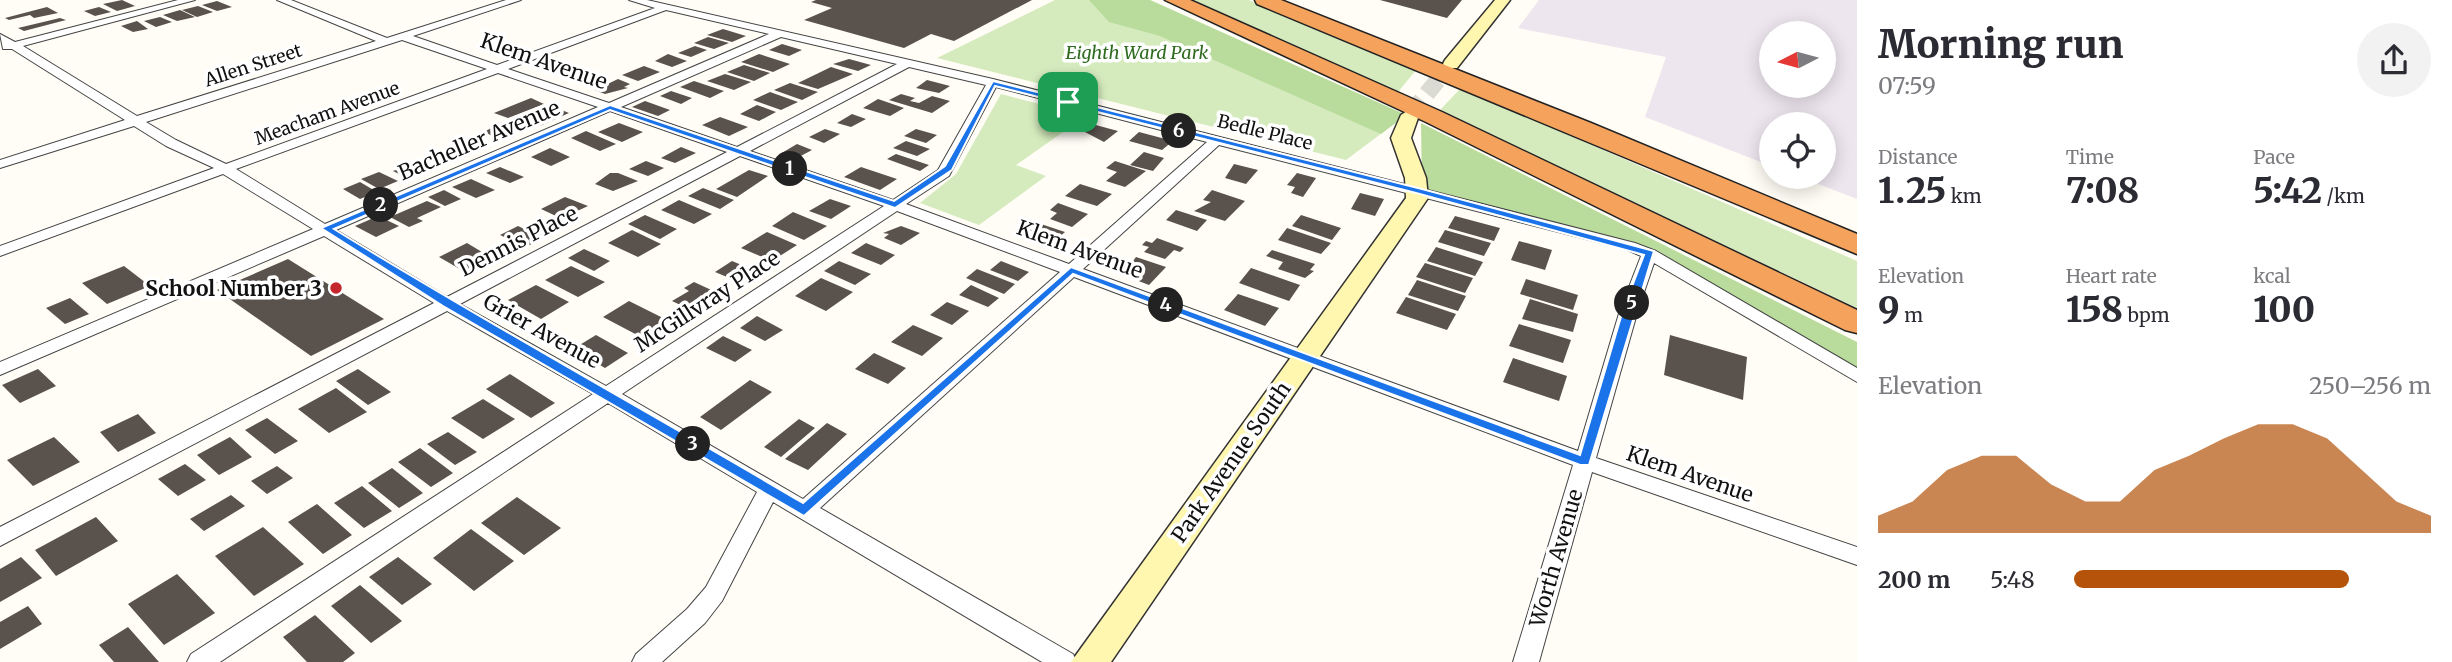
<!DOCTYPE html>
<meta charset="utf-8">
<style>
:root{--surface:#fff;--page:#f2f2f3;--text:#2b2b33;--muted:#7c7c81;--accent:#b45309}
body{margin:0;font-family:Merriweather,serif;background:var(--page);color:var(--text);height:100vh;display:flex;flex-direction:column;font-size:26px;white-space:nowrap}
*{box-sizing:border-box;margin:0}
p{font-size:23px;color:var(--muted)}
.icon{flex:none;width:38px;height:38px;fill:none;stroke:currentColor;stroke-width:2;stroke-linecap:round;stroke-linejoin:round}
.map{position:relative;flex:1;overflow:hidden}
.details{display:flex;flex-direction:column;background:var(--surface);width:595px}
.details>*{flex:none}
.needle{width:46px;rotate:264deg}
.tools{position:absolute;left:1759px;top:21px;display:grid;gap:14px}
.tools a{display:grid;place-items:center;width:77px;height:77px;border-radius:50%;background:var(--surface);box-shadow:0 4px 18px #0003;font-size:35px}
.pin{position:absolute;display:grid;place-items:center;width:60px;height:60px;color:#fff;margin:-30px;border-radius:14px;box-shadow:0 4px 10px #0006}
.km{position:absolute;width:35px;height:35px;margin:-18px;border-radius:50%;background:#222;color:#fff;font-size:19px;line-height:35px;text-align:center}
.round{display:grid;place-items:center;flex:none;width:74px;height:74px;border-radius:37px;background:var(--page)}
.headline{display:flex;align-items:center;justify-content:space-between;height:119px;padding:0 21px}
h1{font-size:38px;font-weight:800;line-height:52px}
.figures{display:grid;grid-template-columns:repeat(3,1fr);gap:10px;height:119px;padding:7px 21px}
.figures div{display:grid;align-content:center}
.figures b{font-size:35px;font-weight:800}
.figures small{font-size:19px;font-weight:400}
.figures p{font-size:19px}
.chart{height:196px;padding:14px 21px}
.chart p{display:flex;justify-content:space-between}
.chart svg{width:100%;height:126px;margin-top:7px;fill:var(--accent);opacity:.7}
ul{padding:0 21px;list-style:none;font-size:23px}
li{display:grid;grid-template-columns:112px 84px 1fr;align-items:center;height:52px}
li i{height:18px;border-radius:9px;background:var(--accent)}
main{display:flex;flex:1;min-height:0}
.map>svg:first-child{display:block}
.industrial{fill:#eee6ef;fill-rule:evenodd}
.green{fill:#d5ebbd}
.forest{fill:#b9dc9c}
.building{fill:#5a524d}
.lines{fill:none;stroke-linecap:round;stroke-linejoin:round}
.secondary-tunnel-far1{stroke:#dbdad3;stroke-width:17;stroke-dasharray:17 8;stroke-linecap:butt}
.secondary-tunnel{stroke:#dbdad3;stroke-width:21;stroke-dasharray:21 10;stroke-linecap:butt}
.street-casing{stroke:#444;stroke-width:2}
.secondary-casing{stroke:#333;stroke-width:3}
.highway-casing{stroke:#222;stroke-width:3}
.street{fill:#fff;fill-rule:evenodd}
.secondary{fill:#fff6b0;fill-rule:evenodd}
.highway{fill:#f5a25d;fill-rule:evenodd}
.route{fill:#1a73e8;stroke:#fff;stroke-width:2;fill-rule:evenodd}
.poi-dot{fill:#c4262e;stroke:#fff;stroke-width:2.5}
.labels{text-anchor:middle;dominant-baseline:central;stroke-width:7;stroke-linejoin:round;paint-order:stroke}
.far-park-label{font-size:18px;font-style:italic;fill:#2f6b1f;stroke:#fff}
.far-street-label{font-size:18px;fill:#111;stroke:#fff}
.street-label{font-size:21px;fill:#111;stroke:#fff}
.poi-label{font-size:21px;font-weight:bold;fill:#111;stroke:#fff;text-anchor:end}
</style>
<main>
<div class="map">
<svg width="1857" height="662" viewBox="0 0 1857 662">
<rect width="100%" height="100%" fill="#fffdf5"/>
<path class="industrial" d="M1539,0H1857V199L1800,177H1824V124H1771V166L1645,117L1666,57L1518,28ZM1771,33H1824V86H1771Z"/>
<path class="green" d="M1055,0H1150L1406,115L1346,160L937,58Z
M1187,0H1249L1417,69L1398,92Z
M1461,88L1857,261V308L1440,110Z
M1001,94L1086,116L1016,165L1046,176L979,225L920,203L956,174Z"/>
<path class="forest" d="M1089,0H1150L1406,115L1381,134L1160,36L1109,22Z
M1421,123L1857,342V371L1643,248L1422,188Z"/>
<path class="building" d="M122,0L135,6L117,11L103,4Z
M816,0H1032L954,41L931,34L904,48L804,20L832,8L811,2Z
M1380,0H1462L1447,18Z
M217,1L232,7L217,11L202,5Z
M198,6L213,12L197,17L182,10Z
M47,7L58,13L34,18L30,15L9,20L5,18Z
M99,7L111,12L95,16L84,11Z
M180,10L195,17L177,21L163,15Z
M160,17L172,22L156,27L144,21Z
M60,18L66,20L24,31L18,28Z
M137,21L148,29L133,32L121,26Z
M723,29L746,36L732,42L707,35Z
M708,37L729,43L714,49L694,43Z
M782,44L802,50L789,56L769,50Z
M695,46L707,50L691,57L678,53Z
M668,54L687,61L672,67L655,61Z
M759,54L790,64L773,72L741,62Z
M849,59L871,65L858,71L833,64Z
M744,65L770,73L754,81L727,72Z
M644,66L660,72L638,81L622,75Z
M831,67L853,74L818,89L798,83Z
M725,74L751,82L734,90L707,81Z
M618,79L630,84L624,87L628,88L605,94L595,90Z
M927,80L950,86L939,93L916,88Z
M694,81L724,91L710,98L680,87Z
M790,83L818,92L802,100L774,90Z
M671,91L692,98L681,104L660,96Z
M770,92L798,102L781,110L753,100Z
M901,94L915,98L910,101L919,103L932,96L950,101L932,113L889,100Z
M531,98L544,104L508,118L494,113Z
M878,99L904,108L890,116L863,108Z
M645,101L670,110L658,116L632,107Z
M757,105L776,112L759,121L740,114Z
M554,107L569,113L540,126L524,119Z
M852,114L866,119L851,127L837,123Z
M720,117L748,127L729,136L702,125Z
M502,122H506L523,129L499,139L484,132Z
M619,123L643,132L622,142L598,132Z
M1092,124L1118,131L1104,142L1083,131Z
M825,129L840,134L824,143L809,137Z
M916,129L937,135L926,143L904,136Z
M586,131L616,144L600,151L571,138Z
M1139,132L1173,141L1162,150L1129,141Z
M461,140L478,147L452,158L439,152Z
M906,141L930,149L917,156L893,148Z
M797,144L812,150L795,159L780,154Z
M681,147L696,153L675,163L661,158Z
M550,148L570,157L551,166L531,157Z
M1144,152L1164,158L1153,171L1130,165Z
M896,154L929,165L920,171L887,159Z
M646,161L664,168L648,176L629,169Z
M1115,161L1146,171L1125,187L1106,181L1117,172L1106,168Z
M412,163L428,171L409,179L393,171Z
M1234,164L1258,170L1246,184L1225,178Z
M500,167L524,177L510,183L486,173Z
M861,167L897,179L880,190L844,177Z
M749,170L768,176L737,197L716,189Z
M379,172L398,181L379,189L361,179Z
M610,173H618L638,181L613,191L595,184Z
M1297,173L1316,178L1303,197L1291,193L1295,187L1287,185Z
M471,179L495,190L476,198L452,187Z
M360,182L377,192L360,199L343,189Z
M1080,184L1112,194L1097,206L1065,196Z
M703,188L734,200L720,209L688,196Z
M444,190L461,199L445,206L428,197Z
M1212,190L1245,201L1225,221L1194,211L1211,202L1203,200Z
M1360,193L1384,199L1375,216L1351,209Z
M565,197L588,206L573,213L566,210L556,216L541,209Z
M830,199L851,206L831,219L809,211Z
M679,200L712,214L694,224L661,210Z
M427,201L441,207L417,218L423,221L409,227L390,217Z
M1058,203L1088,214L1072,227L1050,219L1057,213L1050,210Z
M1176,210L1207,220L1197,231L1166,220Z
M793,212L827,226L804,240L772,226Z
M645,215L677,229L660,239L628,224Z
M1301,215L1341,228L1332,240L1292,226Z
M378,216L399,226L376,237L355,226Z
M1455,216L1500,228L1494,241L1448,228Z
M1041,224L1065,232L1048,247L1019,235L1027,228L1034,231Z
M518,226L543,238L526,247L500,235Z
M901,226L920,233L901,245L884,238L889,234L883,233Z
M1287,228L1331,243L1321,254L1278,240Z
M632,230L661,244L638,257L608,243Z
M1445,230L1491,243L1484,256L1438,242Z
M767,232L797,245L772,261L741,248Z
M1157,238L1184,248L1180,252L1174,250L1165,259L1144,252L1149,247L1142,245L1146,241L1152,243Z
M1519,241L1552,250L1545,270L1511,260Z
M467,243L492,258L465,272L439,257Z
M866,243L895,255L881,265L851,253Z
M1436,247L1483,262L1475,276L1427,261Z
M584,249L610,261L594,271L568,258Z
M1272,250L1315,264L1310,270L1314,271L1305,278L1278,269L1283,262L1266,256Z
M1136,257L1166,267L1149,285L1123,275Z
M288,259L384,319L311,356L217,290Z
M732,261L756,271L739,282L715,272Z
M839,261L871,274L855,285L824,271Z
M1001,261L1029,272L1018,281L990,270Z
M1425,263L1473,278L1465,293L1416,277Z
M124,266L150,286L107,304L82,283Z
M571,266L605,282L578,297L545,280Z
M1251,268L1300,285L1289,301L1239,283Z
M977,269L1015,284L1004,294L966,278Z
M821,278L853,292L826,311L795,296Z
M1526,279L1578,295L1573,310L1520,294Z
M1417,280L1466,296L1458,311L1408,295Z
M694,282L720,294L693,311L672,301L689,291L684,288Z
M536,285L569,302L541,319L508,300Z
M971,285L999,298L988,307L959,295Z
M1238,294L1279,308L1265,326L1224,310Z
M1406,297L1456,314L1447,330L1396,313Z
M70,298L89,314L65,324L46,308Z
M1530,299L1578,314L1573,332L1522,319Z
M629,301L667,320L641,337L603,317Z
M947,302L969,311L952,325L930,315Z
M757,316L783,330L765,341L740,328Z
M1519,324L1571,340L1563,363L1509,346Z
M913,325L943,338L922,356L891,342Z
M596,335L628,353L605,368L573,349Z
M1670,335L1747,357L1743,400L1664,375Z
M723,336L752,350L735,362L706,348Z
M874,353L906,368L888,384L855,369Z
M1513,358L1567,376L1559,401L1503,382Z
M38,369L56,386L20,403L2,385Z
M358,369L391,392L368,405L336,381Z
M510,374L555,403L531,418L486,389Z
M750,380L772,392L721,430L700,417Z
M336,388L367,412L329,433L298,409Z
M483,399L515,419L483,439L451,418Z
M138,414L156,433L118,452L100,432Z
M267,418L298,441L275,454L245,430Z
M799,419L815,428L781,457L764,447Z
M827,423L847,434L808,470L785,459Z
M448,432L477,452L455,465L427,444Z
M54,437L80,462L33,486L7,460Z
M230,437L252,457L219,475L197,455Z
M420,448L453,473L431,487L398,462Z
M185,464L206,480L178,496L158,479Z
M277,466L293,478L267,494L251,481Z
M392,468L423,493L399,508L368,483Z
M362,486L392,511L364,528L334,503Z
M231,495L245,506L204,531L190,519Z
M517,497L561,528L524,555L481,523Z
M317,504L352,535L323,554L288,522Z
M96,517L118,541L56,576L35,550Z
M263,527L304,564L254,596L215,556Z
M471,529L514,561L474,591L433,558Z
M21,557L42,578L0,602V569Z
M398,557L432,584L402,605L369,577Z
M177,574L215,613L164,645L128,604Z
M360,585L402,621L371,643L331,606Z
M28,606L42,624L0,649V622Z
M315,615L355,653L343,662H307L283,637Z
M128,627L159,662H114L99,645Z"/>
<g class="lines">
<path class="secondary-tunnel-far1" d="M1411,113L1451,64"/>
<path class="secondary-tunnel" d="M1410,115L1413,112"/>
<g class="street-casing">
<path id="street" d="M178,0H195L23,46L137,116L376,41L277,0H291L387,38L506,0H521L413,36L497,65L655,8L629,0H647L993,79L1635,243L1656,251L1857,368V382L1654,263L1638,310L1596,458L1857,547V565L1592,472L1539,662H1513L1573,465L1074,277L820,508L1073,654L1077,662H1042L773,502L722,601L705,623L662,662H632L636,654L687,609L706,587L757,492L608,403L220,662H187L191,654L593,394L447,311L0,546V527L434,303L324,236L0,375V362L313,229L223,174L0,256V246L214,168L166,146L134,126L0,168V160L125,120L12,49H3L0,34L15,42ZM666,10L769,34L609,103L508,69ZM781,37L897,64L737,147L621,107ZM402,40L487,69L226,164L176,140L146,122ZM909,67L986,85L938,170L893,200L750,151ZM498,73L598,107L325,224L236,169ZM996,87L1207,142L1069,264L906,204L949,176ZM610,111L727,152L447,297L336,230ZM1219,145L1625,249L1641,256L1620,310L1578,451L1083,269ZM740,156L884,206L606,386L460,304ZM897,211L1060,272L803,499L622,394Z"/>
</g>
<g class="secondary-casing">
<path id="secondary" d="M1495,0H1510L1457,68H1445L1443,64L1445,60Z
M1410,109L1419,115L1411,138L1426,178L1428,198L1111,662H1071L1406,198L1405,178L1391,138L1401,115Z"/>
</g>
<g class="highway-casing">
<path id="highway" d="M1165,0H1190L1442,112L1857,310V333L1845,330L1426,122Z
M1255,0H1281L1591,123L1857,234V254L1257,4Z"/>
</g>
<use href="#street" class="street"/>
<use href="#secondary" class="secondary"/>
<use href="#highway" class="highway"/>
</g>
<path class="route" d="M993,81L1422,189L1654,251L1589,465H1580L1073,274L804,516L443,306L321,228L610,105L894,201L945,166ZM995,86L1416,193L1644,255L1623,310L1580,455L1071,267L803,503C647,411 488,324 334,229L610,110L895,208L952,170Z"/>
<circle class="poi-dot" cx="336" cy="288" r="7"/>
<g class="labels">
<g class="far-park-label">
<text x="1137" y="52">Eighth Ward Park</text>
</g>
<g class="far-street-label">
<text transform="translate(253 65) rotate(-18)">Allen Street</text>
<text transform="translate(327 113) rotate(-20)">Meacham Avenue</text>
<text transform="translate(1265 132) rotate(14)">Bedle Place</text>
</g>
<g class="street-label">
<text transform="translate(544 61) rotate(19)">Klem Avenue</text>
<text transform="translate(479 140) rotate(-23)">Bacheller Avenue</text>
<text transform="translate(518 241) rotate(-27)">Dennis Place</text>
<text transform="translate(1080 249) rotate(20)">Klem Avenue</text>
<text transform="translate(707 301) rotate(-33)">McGillvray Place</text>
<text transform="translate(542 331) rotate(29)">Grier Avenue</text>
<text transform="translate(1231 462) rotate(-55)">Park Avenue South</text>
<text transform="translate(1690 474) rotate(19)">Klem Avenue</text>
<text transform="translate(1556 558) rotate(-74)">Worth Avenue</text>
</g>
<g class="poi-label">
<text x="322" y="288">School Number 3</text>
</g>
</g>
</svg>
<div class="tools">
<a><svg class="needle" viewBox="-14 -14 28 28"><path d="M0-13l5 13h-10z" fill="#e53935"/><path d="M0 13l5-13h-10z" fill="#7c7c81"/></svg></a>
<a><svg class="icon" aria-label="locate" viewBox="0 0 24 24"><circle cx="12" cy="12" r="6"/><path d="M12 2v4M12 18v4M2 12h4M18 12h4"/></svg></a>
</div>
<div class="pin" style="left:1068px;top:102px;background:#1e9e55"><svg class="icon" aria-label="arrive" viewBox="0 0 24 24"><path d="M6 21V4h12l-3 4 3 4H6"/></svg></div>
<b class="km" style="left:790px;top:169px">1</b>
<b class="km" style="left:381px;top:205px">2</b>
<b class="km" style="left:693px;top:444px">3</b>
<b class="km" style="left:1166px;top:305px">4</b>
<b class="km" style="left:1632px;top:303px">5</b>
<b class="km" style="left:1179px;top:131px">6</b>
</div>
<section class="details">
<div class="headline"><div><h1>Morning run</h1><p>07:59</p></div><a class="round"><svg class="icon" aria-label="share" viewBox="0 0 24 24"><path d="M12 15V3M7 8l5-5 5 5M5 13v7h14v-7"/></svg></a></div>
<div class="figures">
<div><p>Distance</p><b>1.25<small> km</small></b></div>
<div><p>Time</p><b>7:08</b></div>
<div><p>Pace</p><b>5:42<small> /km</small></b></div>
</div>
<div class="figures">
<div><p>Elevation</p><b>9<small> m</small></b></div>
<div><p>Heart rate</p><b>158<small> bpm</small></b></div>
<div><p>kcal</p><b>100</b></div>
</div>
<div class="chart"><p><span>Elevation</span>250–256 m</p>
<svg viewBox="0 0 160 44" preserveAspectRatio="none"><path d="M0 44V38L10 33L20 22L30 17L40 17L50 27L60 33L70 33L80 22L90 17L100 11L110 6L120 6L130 11L140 22L150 33L160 38V44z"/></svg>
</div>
<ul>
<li><b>200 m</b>5:48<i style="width:77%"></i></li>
</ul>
</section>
</main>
